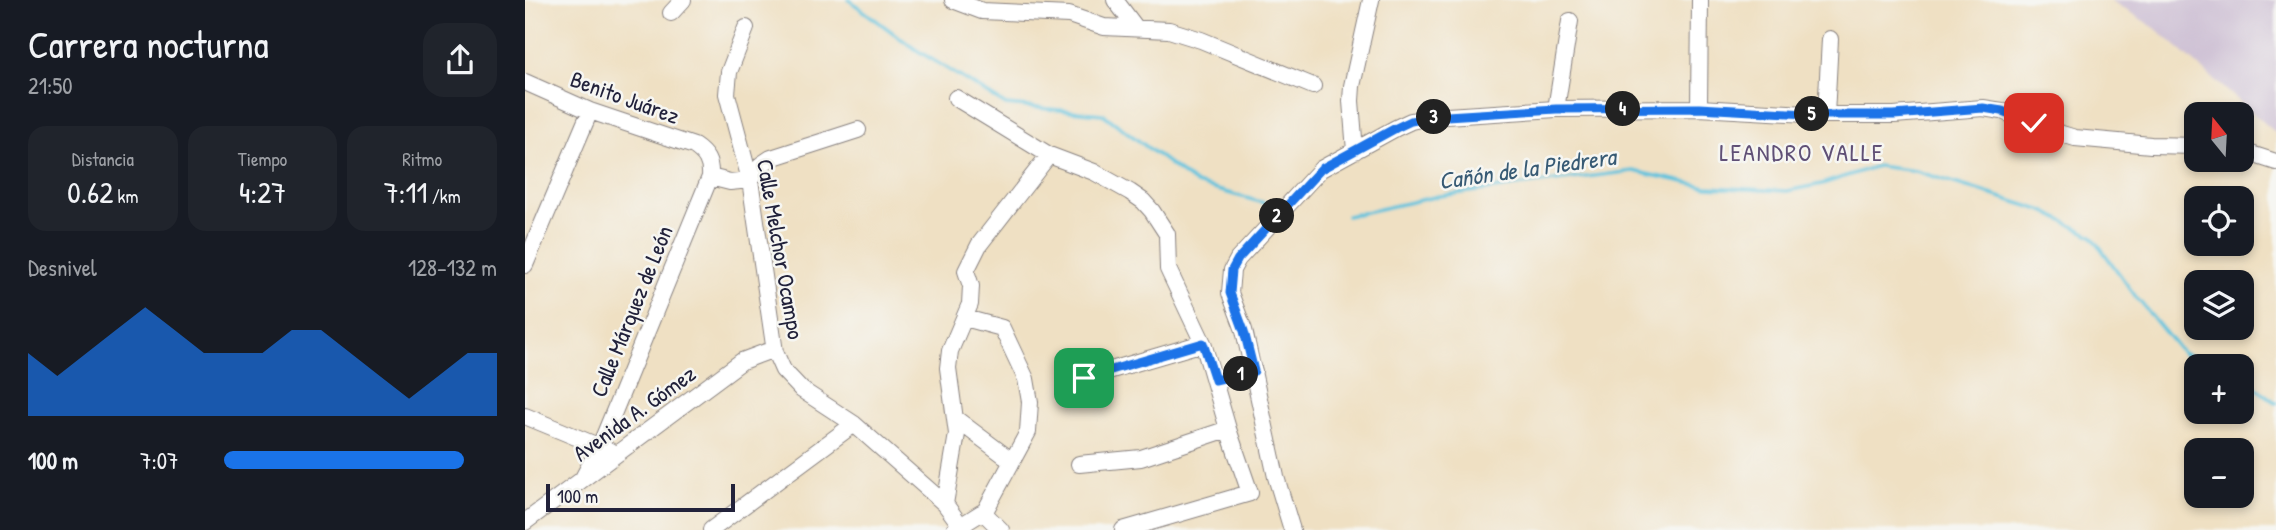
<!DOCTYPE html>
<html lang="es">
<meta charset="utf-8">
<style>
:root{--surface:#171b24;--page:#20242c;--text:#f1f3f6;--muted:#9ea1a6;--accent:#1a73e8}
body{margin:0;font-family:"Patrick Hand",sans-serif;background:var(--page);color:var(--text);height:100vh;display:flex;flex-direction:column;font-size:26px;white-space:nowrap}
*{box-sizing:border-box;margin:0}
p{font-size:23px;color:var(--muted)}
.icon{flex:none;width:38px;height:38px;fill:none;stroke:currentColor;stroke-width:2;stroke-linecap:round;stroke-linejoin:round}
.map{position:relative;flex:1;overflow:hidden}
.panel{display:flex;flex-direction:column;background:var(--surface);width:525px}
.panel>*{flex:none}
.needle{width:46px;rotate:342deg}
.tools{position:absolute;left:1659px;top:102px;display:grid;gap:14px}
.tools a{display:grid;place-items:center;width:70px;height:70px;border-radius:14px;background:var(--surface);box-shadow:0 4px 10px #0003;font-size:35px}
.scale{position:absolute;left:21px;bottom:18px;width:189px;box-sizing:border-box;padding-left:7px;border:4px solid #22223b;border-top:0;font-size:19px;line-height:24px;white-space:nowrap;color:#22223b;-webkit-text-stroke:5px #f6f6f2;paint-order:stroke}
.pin{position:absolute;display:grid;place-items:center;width:60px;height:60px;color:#fff;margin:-30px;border-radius:14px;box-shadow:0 4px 10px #0006}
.km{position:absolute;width:35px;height:35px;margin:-18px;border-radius:50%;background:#222;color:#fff;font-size:19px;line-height:35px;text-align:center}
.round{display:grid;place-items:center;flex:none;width:74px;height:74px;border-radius:21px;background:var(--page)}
.summary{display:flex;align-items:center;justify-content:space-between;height:119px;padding:0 28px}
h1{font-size:38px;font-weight:600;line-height:52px}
.figures{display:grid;grid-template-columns:repeat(3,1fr);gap:10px;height:119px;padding:7px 28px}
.figures div{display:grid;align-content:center;border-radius:18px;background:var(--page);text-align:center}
.figures b{font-size:30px;font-weight:600}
.figures small{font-size:19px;font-weight:400}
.figures p{font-size:19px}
.chart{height:196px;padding:14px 28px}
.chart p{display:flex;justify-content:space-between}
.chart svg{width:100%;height:126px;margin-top:7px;fill:var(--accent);opacity:.7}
ul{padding:0 28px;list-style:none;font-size:23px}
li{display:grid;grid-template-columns:112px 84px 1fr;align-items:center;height:52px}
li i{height:18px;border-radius:9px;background:var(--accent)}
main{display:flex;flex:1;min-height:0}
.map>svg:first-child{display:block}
.industrial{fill:#ccbed3}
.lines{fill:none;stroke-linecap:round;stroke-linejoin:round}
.stream{stroke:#5fc2dd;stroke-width:3.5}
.minor-casing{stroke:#88817f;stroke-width:18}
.minor{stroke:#fff;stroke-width:16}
.route-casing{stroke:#fff;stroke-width:14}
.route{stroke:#1a73e8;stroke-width:9}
.labels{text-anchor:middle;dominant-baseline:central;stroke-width:5;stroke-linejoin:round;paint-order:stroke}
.street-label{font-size:23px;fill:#22223b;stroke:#f6f6f2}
.neighbourhood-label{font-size:24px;letter-spacing:2px;fill:#605076;stroke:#f6f6f2}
.water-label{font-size:24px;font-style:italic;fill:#375a74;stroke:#f6f6f2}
</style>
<main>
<section class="panel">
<div class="summary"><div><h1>Carrera nocturna</h1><p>21:50</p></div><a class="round"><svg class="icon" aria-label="share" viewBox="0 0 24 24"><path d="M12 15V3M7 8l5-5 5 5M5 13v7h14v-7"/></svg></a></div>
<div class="figures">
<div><p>Distancia</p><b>0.62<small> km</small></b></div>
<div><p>Tiempo</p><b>4:27</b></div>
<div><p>Ritmo</p><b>7:11<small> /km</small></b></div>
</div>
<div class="chart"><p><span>Desnivel</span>128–132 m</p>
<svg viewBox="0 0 160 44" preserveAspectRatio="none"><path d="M0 44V22L10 30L20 22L30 14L40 6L50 14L60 22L70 22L80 22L90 14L100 14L110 22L120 30L130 38L140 30L150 22L160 22V44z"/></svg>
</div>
<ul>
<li><b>100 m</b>7:07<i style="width:88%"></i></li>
</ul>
</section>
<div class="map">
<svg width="1751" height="530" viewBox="0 0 1751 530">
<rect width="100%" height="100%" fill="#f6f6f2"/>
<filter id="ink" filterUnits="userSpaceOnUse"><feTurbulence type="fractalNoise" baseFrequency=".0143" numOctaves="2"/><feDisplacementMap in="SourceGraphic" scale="14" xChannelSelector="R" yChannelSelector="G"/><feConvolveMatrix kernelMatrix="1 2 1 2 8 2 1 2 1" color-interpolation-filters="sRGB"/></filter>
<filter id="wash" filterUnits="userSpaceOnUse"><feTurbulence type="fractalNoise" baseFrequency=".00686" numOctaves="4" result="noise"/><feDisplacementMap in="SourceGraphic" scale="28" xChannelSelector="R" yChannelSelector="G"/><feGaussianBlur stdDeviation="1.57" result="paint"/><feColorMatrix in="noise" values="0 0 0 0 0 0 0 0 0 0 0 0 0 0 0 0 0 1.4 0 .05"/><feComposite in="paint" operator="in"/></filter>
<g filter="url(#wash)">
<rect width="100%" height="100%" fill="#efe0c3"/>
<path class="industrial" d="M1585,0H1751V133L1630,28Z"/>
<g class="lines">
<path class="stream" d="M324,0L390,49L481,105L578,114L671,184L739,203
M822,216L914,196L1108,171L1182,187L1262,191L1297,184L1352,166L1391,171L1519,211L1567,236L1611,297L1658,354L1699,366
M1717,377L1751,403"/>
</g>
</g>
<g filter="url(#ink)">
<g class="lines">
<g class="minor-casing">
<path id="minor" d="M428,0L457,11L544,15L579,27L644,30L676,40L788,86
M590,0L611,28
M146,13L158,0
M221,28L204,72L202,94L225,180L250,352L258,370L277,390L329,424L420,504L439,530
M0,82L65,111L169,146C181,154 186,162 185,177L75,446L58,478
M431,98L524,155L569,172L605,192L618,201L627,211L642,234L643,269L678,343L703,429L725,493L598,530
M1174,108L1175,0
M1031,109L1045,21
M1301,115L1305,39
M830,151L826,101L827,86L846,0
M1717,151L1751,162
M185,177L205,182L225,180L237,164L246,158L333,130
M0,265L65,111
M440,318L477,328L501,379L505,402L503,432L459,513
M559,378L678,343
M690,380L729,371
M0,416L85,451
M431,419L487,461
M554,464L616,458L703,429
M420,504L432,434L423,368L425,351L445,304L446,286L441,271L454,245L524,155
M0,522L217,361L241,352H250
M186,530L329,424
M429,530L456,513H459L476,530
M767,530L751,477L719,330L705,293L707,270L713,259L796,169L871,128L886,121L906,117L1031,109L1174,108L1301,115H1369L1458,108L1477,111L1524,130L1550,138L1626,145L1671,146"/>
</g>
<use href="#minor" class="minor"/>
</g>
</g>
<g class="lines" filter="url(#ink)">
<g class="route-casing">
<path id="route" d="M559,378L678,343L690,380L729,371L719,331L705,293L707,270L713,259L796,169L871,128L886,121L906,117L1031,109L1174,108L1301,115H1369L1458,108L1477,111L1509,123"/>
</g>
<use href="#route" class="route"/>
</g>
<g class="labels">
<g class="street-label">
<text transform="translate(100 97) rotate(20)">Benito Juárez</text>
<text transform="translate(256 249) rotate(80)">Calle Melchor Ocampo</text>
<text transform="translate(106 311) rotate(-68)">Calle Márquez de León</text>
<text transform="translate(109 413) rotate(-36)">Avenida A. Gómez</text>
</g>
<g class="neighbourhood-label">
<text x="1277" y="152">LEANDRO VALLE</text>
</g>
<g class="water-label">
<text transform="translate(1002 168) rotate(-8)">Cañón de la Piedrera</text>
</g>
</g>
</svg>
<div class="tools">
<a><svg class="needle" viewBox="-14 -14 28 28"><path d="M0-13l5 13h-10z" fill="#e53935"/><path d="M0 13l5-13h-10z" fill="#9ea1a6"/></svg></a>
<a><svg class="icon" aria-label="locate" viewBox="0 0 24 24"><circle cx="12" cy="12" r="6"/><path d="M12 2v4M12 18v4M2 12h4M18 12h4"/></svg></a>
<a><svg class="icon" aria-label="layers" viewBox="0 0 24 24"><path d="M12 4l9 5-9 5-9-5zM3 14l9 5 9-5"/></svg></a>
<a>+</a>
<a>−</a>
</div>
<div class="scale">100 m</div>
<div class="pin" style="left:559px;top:378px;background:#1e9e55"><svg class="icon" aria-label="arrive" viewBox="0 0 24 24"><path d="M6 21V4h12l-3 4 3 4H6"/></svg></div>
<div class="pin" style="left:1509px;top:123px;background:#d93025"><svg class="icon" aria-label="check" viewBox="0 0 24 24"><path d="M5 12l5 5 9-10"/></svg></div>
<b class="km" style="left:716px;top:374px">1</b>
<b class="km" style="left:752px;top:216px">2</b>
<b class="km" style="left:909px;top:117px">3</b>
<b class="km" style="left:1098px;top:109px">4</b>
<b class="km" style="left:1287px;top:114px">5</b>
</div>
</main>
